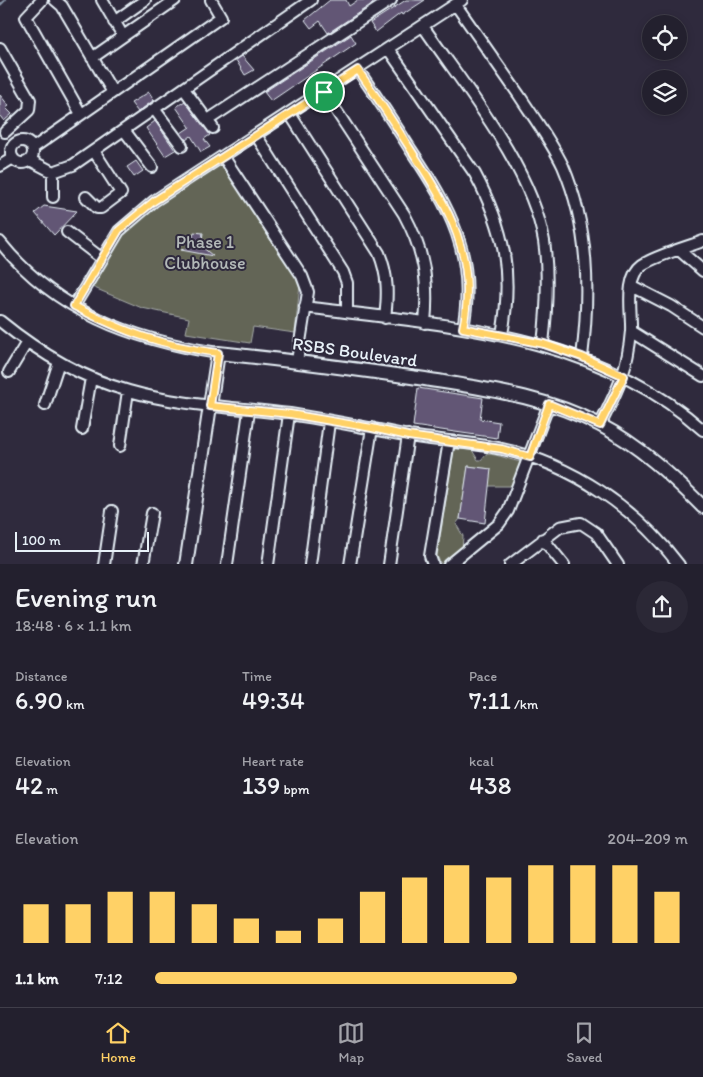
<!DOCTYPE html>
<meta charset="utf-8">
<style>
:root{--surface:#23202e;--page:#2b2836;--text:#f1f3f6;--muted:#a3a3aa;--line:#403e4a;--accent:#ffd166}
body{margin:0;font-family:Itim,sans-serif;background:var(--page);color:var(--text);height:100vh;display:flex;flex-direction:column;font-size:19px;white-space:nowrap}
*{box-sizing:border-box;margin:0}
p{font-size:16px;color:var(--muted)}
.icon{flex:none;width:28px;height:28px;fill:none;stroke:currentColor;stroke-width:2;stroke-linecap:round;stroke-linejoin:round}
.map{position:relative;height:564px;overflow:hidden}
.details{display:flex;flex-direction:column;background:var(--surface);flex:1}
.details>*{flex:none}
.fabs{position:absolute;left:642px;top:15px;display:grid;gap:10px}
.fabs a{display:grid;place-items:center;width:45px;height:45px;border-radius:50%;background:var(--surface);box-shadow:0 2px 8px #0003,0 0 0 1px var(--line);font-size:25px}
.scale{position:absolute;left:15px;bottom:12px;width:134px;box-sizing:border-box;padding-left:5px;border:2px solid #e8f1f8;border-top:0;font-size:14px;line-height:18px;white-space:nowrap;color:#e8f1f8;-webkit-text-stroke:4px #2f2a3d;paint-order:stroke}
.pin{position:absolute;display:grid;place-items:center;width:42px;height:42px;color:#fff;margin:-21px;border:2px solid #fff;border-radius:50%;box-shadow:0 1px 5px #0007}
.round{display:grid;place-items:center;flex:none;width:52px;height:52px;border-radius:26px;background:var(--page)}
.head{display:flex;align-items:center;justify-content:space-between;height:85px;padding:0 15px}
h1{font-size:28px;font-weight:600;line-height:38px}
.figures{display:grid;grid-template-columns:repeat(3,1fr);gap:8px;height:85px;padding:5px 15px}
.figures div{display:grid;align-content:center}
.figures b{font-size:25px;font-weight:600}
.figures small{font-size:14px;font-weight:400}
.figures p{font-size:14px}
.chart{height:140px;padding:10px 15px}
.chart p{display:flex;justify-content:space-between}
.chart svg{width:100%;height:90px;margin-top:5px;stroke:var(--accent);stroke-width:6}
ul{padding:0 15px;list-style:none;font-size:16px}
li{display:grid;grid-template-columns:80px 60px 1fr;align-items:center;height:38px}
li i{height:12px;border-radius:6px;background:var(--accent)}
.tab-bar{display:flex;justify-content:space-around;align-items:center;height:70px;border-top:1px solid var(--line);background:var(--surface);font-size:14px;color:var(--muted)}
.tab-bar a{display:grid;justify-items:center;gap:2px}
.tab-bar .current{color:var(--accent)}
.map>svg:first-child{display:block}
.green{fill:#636557;stroke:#a6aba8}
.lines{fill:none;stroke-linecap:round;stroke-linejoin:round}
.stream{stroke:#8b99ab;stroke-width:2.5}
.building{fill:#625774;stroke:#e8f1f8}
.minor-casing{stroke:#e8f1f8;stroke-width:14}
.tertiary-casing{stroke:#e8f1f8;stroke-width:16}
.minor{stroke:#2f2a3d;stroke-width:10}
.tertiary{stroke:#2f2a3d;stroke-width:12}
.route-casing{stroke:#fff;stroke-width:10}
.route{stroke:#ffd166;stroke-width:6}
.labels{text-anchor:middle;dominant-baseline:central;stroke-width:4;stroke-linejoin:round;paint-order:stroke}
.park-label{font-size:18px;fill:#b3b9b8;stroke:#2f2a3d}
.street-label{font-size:18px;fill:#e8f1f8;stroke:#2f2a3d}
</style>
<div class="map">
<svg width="703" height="565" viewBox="0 0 703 565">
<rect width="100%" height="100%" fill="#2f2a3d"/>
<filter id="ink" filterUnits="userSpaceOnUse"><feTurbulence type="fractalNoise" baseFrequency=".02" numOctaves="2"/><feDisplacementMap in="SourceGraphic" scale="10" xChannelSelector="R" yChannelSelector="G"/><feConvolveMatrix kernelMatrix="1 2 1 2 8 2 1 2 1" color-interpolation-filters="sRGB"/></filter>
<g filter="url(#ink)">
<path class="green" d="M222,161L293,269L300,284L295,333L253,327L250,343L186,333L189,318L142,308L92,287L118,238L147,211Z
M454,449L472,450L478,460H481L486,454C500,454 510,461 523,462L513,486H488L491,469L468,466L460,519L456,524L463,536L462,551L441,564L437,556Z"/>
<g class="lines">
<path class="stream" d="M0,5L5,0"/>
</g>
<path class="building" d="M330,0H346L349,6L358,0H378L328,33L320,21L311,28L305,20Z
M406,0H425L402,15L401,13L376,32L370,23Z
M351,35L356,43L271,101L264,92Z
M242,56L254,70L245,75L236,60Z
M149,92L154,100L138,112L131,103Z
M0,95L9,106L6,108L12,114L4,121L0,116Z
M185,101L210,135L204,139L210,147L201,152L191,136L186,140L181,133L190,127L176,107Z
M155,121L175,150L165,156L146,128Z
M136,161L143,171L134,177L127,167Z
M44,206L77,211L54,235L35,213Z
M194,232L203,233L201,246L213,256L181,250L191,246Z
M418,388L483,398L480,419L499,422L497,438L413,426Z
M468,466L491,469L485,523L460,519Z"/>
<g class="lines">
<g class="minor-casing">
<path id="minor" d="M42,0L26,17L81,114
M55,0L62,6L112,91
M102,0L123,36
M456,5C477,35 498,65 519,95C534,118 551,141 563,166C589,227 590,292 582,357
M114,22L145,0
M423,26C466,89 531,166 544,241C549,276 547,309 543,344
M0,48L30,100L29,110L5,132
M389,50L475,174C505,230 513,273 502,335
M92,58L175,0
M358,70C376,96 394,123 411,150C450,208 477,256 463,328
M184,89L213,128
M324,92L404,214C424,251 429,281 425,323
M155,110L182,146
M290,114L379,253C388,275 388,294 385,318
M208,120L391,0
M124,130L152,167
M256,135L343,272L347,283V312
M11 152a11 11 0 1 1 22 0a11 11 0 1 1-22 0Z
M33,148L221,17L211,0
M223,156L302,276L308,292L297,361
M30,160L53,172L73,165L311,0
M0,166L13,158
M53,172V197
M86,197L97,208H101L121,193L94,151
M67,232L101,258
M0,242C55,311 132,340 218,353
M679,250L703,271
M632,286L671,306L703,327
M74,306L119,231L154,201L462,0
M305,307C443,325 593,332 703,430
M0,321C38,352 81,378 129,391C181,406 236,407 290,414C329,420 369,428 409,436C440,441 472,442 502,449C572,464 636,508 679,565
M631,331L703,376
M9,372L27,342
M45,405L59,362
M600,425C617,391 628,370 631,331C632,312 624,278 642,265C655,256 687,247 703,241
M82,429L91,378
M120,446L128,391
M543,539L564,565
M104,565L112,511
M143,565L152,513
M227,565L249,411
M268,565L289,414
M310,565L329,422
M350,565L372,428
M389,565L408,435
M433,565L430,556L449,441
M449,565L499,524L508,511L549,404
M510,565L560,527L581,523L596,533L618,565"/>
</g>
<g class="tertiary-casing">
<path id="tertiary" d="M186,565L218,353C287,360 356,369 425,379C485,389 545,396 600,425C639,445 672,476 703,507"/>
</g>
<use href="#minor" class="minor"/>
<use href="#tertiary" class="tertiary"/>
</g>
</g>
<g class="lines" filter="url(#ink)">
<g class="route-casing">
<path id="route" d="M358,70C376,96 394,123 411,150C449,208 478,257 463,328L544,344L582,357L624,376L600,425L549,404L530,457L502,449L408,436L372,428L290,414L210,406L218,353C160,345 126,333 74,306L119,230L154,201Z"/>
</g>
<use href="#route" class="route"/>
</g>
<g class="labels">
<g class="park-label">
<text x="205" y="242">Phase 1<tspan x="205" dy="21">Clubhouse</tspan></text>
</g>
<g class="street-label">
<text transform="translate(355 352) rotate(8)">RSBS Boulevard</text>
</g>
</g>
</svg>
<div class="fabs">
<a><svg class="icon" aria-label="locate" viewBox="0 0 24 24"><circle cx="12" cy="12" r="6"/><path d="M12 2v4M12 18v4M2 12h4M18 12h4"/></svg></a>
<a><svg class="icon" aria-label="layers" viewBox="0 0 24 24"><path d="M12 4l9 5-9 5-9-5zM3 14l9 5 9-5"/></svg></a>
</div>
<div class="scale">100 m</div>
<div class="pin" style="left:324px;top:92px;background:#1e9e55"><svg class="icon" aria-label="arrive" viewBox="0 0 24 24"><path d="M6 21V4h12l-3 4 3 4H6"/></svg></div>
</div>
<section class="details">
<div class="head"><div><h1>Evening run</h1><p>18:48 · 6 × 1.1 km</p></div><a class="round"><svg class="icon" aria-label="share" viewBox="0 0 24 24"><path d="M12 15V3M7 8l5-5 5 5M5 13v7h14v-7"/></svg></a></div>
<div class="figures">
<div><p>Distance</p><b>6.90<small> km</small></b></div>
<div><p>Time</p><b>49:34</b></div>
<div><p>Pace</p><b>7:11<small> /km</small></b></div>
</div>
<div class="figures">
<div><p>Elevation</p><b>42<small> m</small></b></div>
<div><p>Heart rate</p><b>139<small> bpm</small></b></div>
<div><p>kcal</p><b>438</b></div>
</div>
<div class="chart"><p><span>Elevation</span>204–209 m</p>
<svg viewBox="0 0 160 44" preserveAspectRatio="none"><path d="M5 44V25M15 44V25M25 44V19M35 44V19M45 44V25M55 44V32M65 44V38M75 44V32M85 44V19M95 44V12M105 44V6M115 44V12M125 44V6M135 44V6M145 44V6M155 44V19"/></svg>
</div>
<ul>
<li><b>1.1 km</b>7:12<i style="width:68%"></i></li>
</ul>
</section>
<nav class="tab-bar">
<a class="current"><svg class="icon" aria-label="home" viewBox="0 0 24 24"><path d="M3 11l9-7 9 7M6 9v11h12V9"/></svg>Home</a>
<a><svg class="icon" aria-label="map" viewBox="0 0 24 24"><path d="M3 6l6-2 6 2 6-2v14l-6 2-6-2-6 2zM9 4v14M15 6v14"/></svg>Map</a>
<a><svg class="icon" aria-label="saved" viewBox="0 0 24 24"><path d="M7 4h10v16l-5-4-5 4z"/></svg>Saved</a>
</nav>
